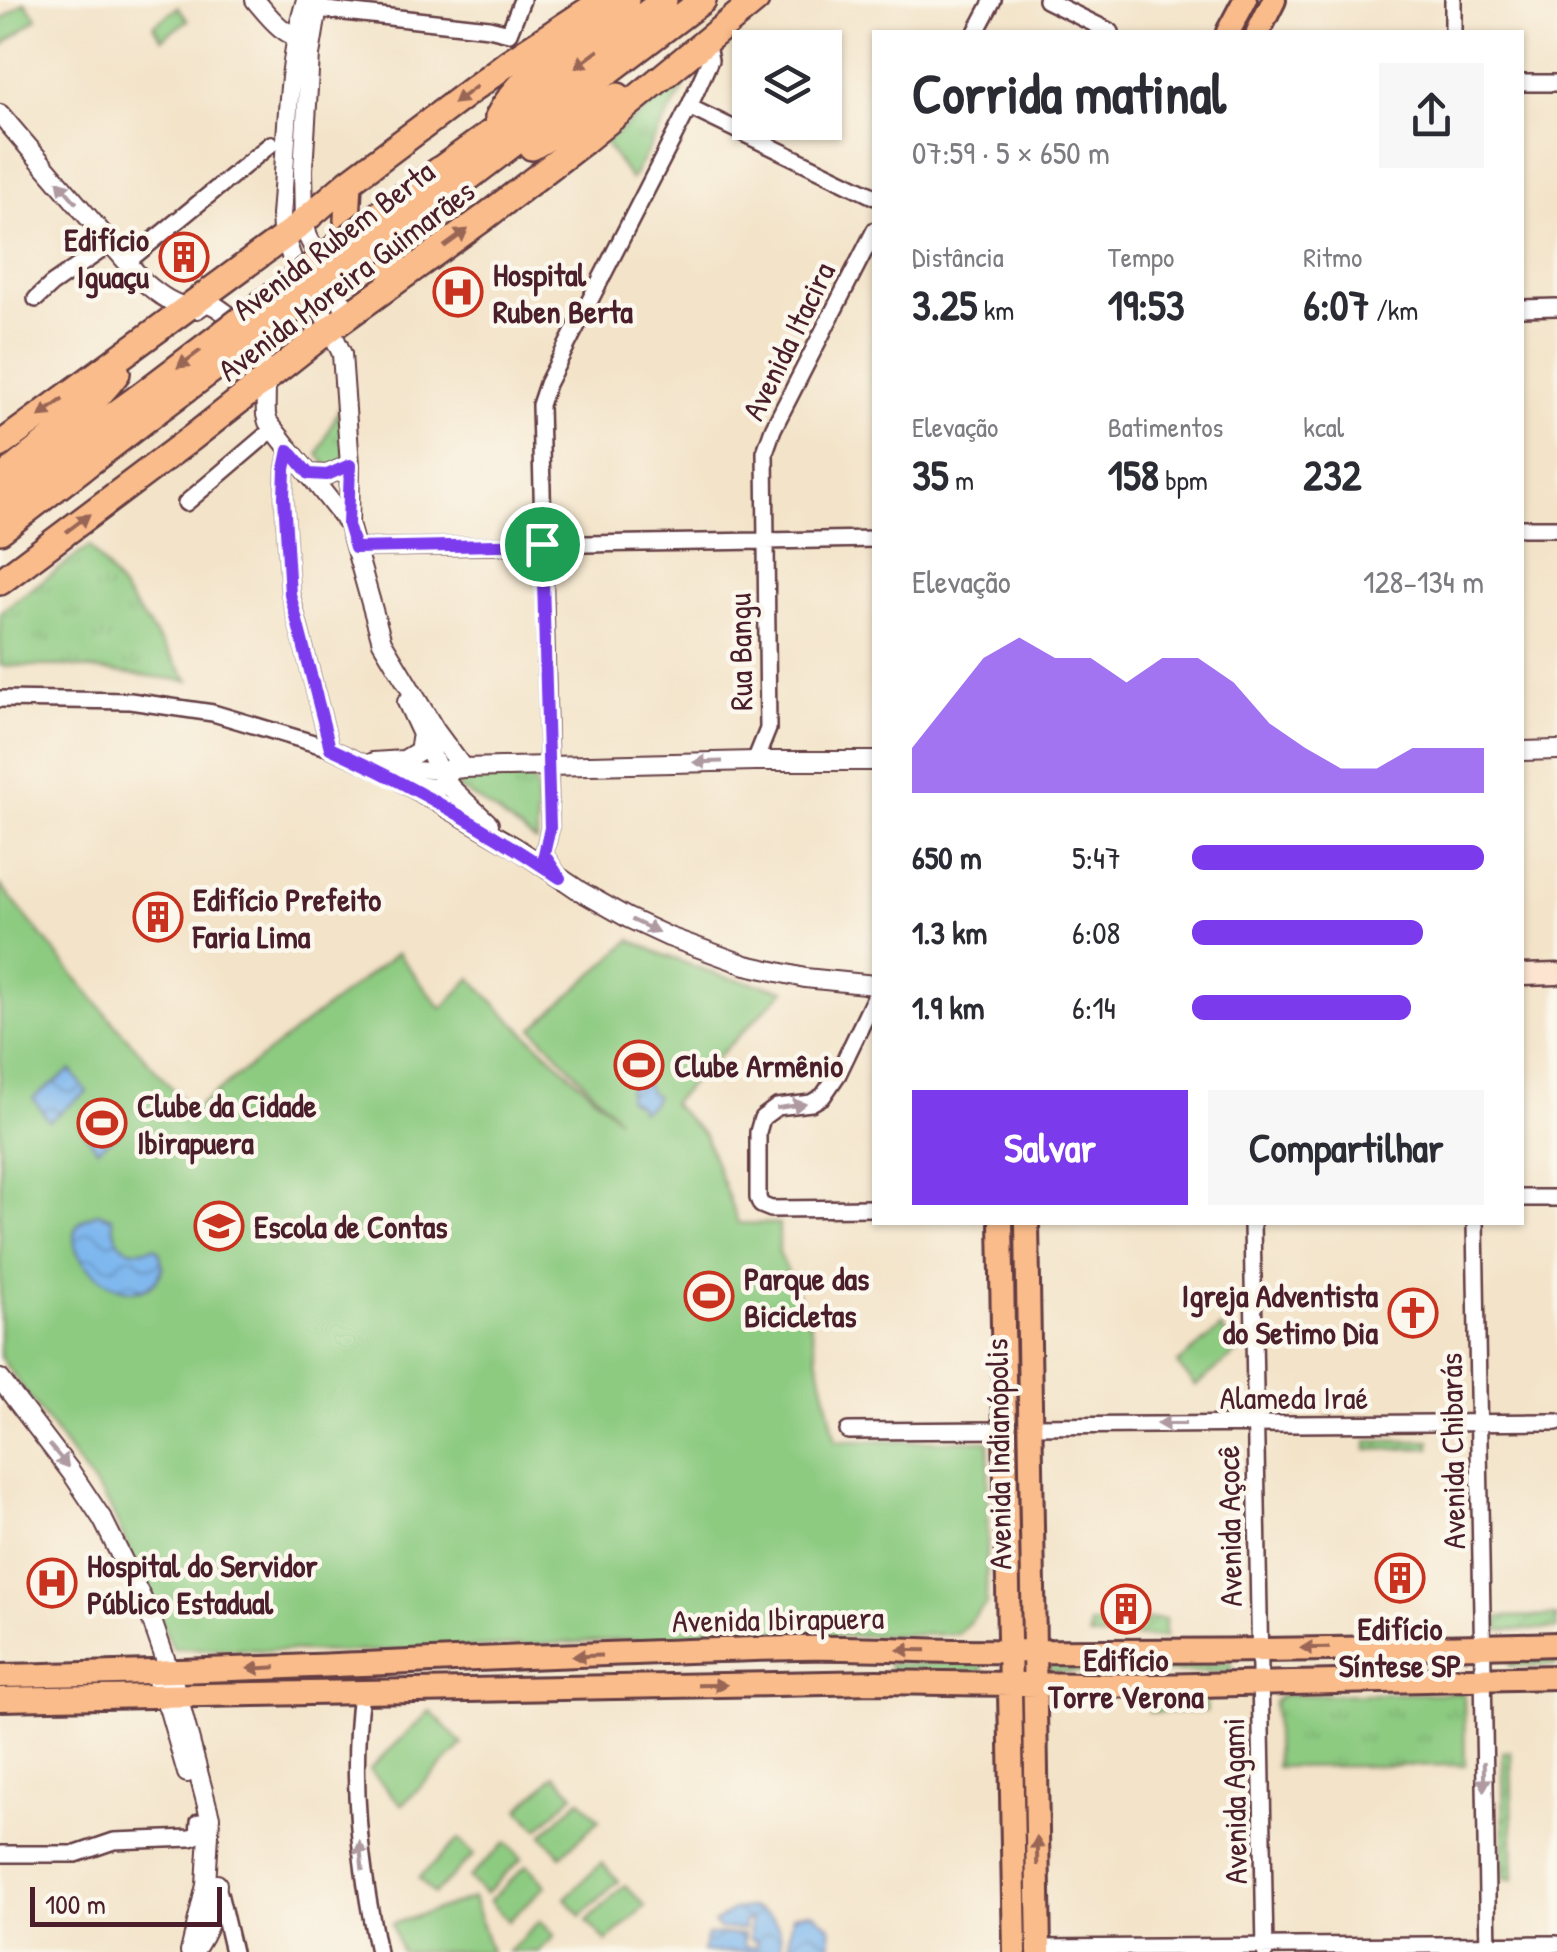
<!DOCTYPE html>
<html lang="pt">
<meta charset="utf-8">
<style>
:root{--surface:#fff;--page:#f7f7f7;--text:#2b2b33;--muted:#7c7c81;--accent:#7c3aed}
body{margin:0;font-family:"Patrick Hand",sans-serif;background:var(--page);color:var(--text);height:100vh;display:flex;flex-direction:column;font-size:38px;white-space:nowrap}
*{box-sizing:border-box;margin:0}
p{font-size:32px;color:var(--muted)}
.icon{flex:none;width:55px;height:55px;fill:none;stroke:currentColor;stroke-width:2;stroke-linecap:round;stroke-linejoin:round}
.map{position:relative;flex:1;overflow:hidden}
.sheet{position:absolute;left:872px;top:30px;width:652px;height:1195px;display:flex;flex-direction:column;background:var(--surface);border-radius:0px;box-shadow:0 2px 8px #0004}
.sheet>*{flex:none}
.tools{position:absolute;left:732px;top:30px;display:grid;gap:20px}
.tools a{display:grid;place-items:center;width:110px;height:110px;border-radius:0px;background:var(--surface);box-shadow:0 2px 8px #0004;font-size:50px}
.scale{position:absolute;left:30px;bottom:25px;width:192px;box-sizing:border-box;padding-left:10px;border:5px solid #4a1f2b;border-top:0;font-size:28px;line-height:35px;white-space:nowrap;color:#4a1f2b;-webkit-text-stroke:8px #fbf7ec;paint-order:stroke}
.pin{position:absolute;display:grid;place-items:center;width:85px;height:85px;color:#fff;margin:-42px;border:5px solid #fff;border-radius:50%;box-shadow:0 2px 10px #0007}
.round{display:grid;place-items:center;flex:none;width:105px;height:105px;border-radius:0px;background:var(--page)}
.head{display:flex;align-items:center;justify-content:space-between;height:170px;padding:0 40px}
h1{font-size:55px;font-weight:800;line-height:75px}
.metrics{display:grid;grid-template-columns:repeat(3,1fr);gap:15px;height:170px;padding:10px 40px}
.metrics div{display:grid;align-content:center}
.metrics b{font-size:42px;font-weight:800}
.metrics small{font-size:28px;font-weight:400}
.metrics p{font-size:28px}
.chart{height:280px;padding:20px 40px}
.chart p{display:flex;justify-content:space-between}
.chart svg{width:100%;height:180px;margin-top:10px;fill:var(--accent);opacity:.7}
.button{display:flex;gap:20px;margin-top:auto;padding:20px 40px}
.button a{flex:1;height:115px;border-radius:0px;background:var(--accent);color:#fff;font-size:40px;font-weight:800;line-height:115px;text-align:center}
.button a+a{background:var(--page);color:var(--text)}
ul{padding:0 40px;list-style:none;font-size:32px}
li{display:grid;grid-template-columns:160px 120px 1fr;align-items:center;height:75px}
li i{height:25px;border-radius:12px;background:var(--accent)}
.map>svg:first-child{display:block}
.grass{fill:url(#grass-tufts);stroke:#6c7556;stroke-width:2.5}
.garden{fill:url(#garden-furrows);stroke:#6c7556;stroke-width:2.5}
.pitch{fill:#8dcb81;stroke:#6c7556;stroke-width:2.5}
.water{fill:url(#water-waves);stroke:#646b8c;stroke-width:2.5}
.lines{fill:none;stroke-linecap:round;stroke-linejoin:round}
.minor-casing{stroke:#633c43;stroke-width:20}
.tertiary-casing{stroke:#633c43;stroke-width:22}
.secondary-casing{stroke:#633c43;stroke-width:25}
.primary-casing{stroke:#633c43;stroke-width:28}
.trunk-casing{stroke:#633c43;stroke-width:30}
.minor{stroke:#fff;stroke-width:15}
.tertiary{stroke:#fff;stroke-width:18}
.secondary{stroke:#fde4d1;stroke-width:20}
.primary{stroke:#fabc8b;stroke-width:22}
.trunk{stroke:#fabc8b;stroke-width:25}
.trunk-bridge-casing{stroke:#633c43;stroke-width:30;stroke-linecap:butt}
.trunk-bridge{stroke:#fabc8b;stroke-width:25}
.oneway{fill:#996656}
.oneway2{fill:#ae9aa0}
.route-casing{stroke:#fff;stroke-width:20}
.route{stroke:#7c3aed;stroke-width:12}
.labels{text-anchor:middle;dominant-baseline:central;stroke-width:9;stroke-linejoin:round;paint-order:stroke}
.poi-label{font-size:32px;font-weight:bold;fill:#4a1f2b;stroke:#fbf7ec;text-anchor:start}
.street-label{font-size:32px;fill:#4a1f2b;stroke:#fbf7ec}
</style>
<div class="map">
<svg width="1557" height="1952" viewBox="0 0 1557 1952">
<defs>
<pattern id="grass-tufts" width="24" height="20" patternUnits="userSpaceOnUse" patternTransform="scale(2.5)"><rect width="24" height="20" fill="#8dcb81"/><path d="M3 7l-1-3M5 7V3M7 7l1-3M15 17l-1-3M17 17v-4M19 17l1-3" fill="none" stroke="#7bae70"/></pattern>
<pattern id="garden-furrows" width="10" height="10" patternUnits="userSpaceOnUse" patternTransform="scale(2.5)"><rect width="10" height="10" fill="#8dcb81"/><path d="M-1 1l2-2M0 10L10 0M9 11l2-2" fill="none" stroke="#7bae70"/></pattern>
<pattern id="water-waves" width="16" height="10" patternUnits="userSpaceOnUse" patternTransform="scale(2.5)"><rect width="16" height="10" fill="#7eb7ee"/><path d="M0 5q4-4 8 0t8 0" fill="none" stroke="#6994c1"/></pattern>
</defs>
<rect width="100%" height="100%" fill="#fbf7ec"/>
<filter id="ink" filterUnits="userSpaceOnUse"><feTurbulence type="fractalNoise" baseFrequency=".01" numOctaves="2"/><feDisplacementMap in="SourceGraphic" scale="20" xChannelSelector="R" yChannelSelector="G"/><feConvolveMatrix kernelMatrix="1 2 1 2 8 2 1 2 1" color-interpolation-filters="sRGB"/></filter>
<filter id="wash" filterUnits="userSpaceOnUse"><feTurbulence type="fractalNoise" baseFrequency=".0048" numOctaves="4" result="noise"/><feDisplacementMap in="SourceGraphic" scale="40" xChannelSelector="R" yChannelSelector="G"/><feGaussianBlur stdDeviation="2.25" result="paint"/><feColorMatrix in="noise" values="0 0 0 0 0 0 0 0 0 0 0 0 0 0 0 0 0 1.4 0 .05"/><feComposite in="paint" operator="in"/></filter>
<g filter="url(#wash)">
<rect width="100%" height="100%" fill="#f3e3c8"/>
<path class="grass" d="M680,82L684,88L631,180L605,143Z
M339,409L346,458L332,468L326,465L318,454Z
M90,546L189,681L63,666H0V612Z
M526,778L533,780L537,790V842L480,801L457,788L455,781L461,779Z
M889,1663H982L983,1672L889,1671Z
M1464,1693L1465,1765L1276,1767L1274,1702L1281,1695Z"/>
<path class="garden" d="M1367,1441H1430V1448L1367,1450Z
M1557,1616V1629L1497,1630V1617Z
M1146,1619H1165V1637H1089V1624H1145Z
M1557,1656V1665L1510,1666L1509,1657Z
M1050,1663H1232L1233,1672H1050Z
M1206,1694V1711L1149,1712V1695Z
M1503,1752H1511L1514,1879H1504Z"/>
<path class="pitch" d="M25,2L37,18L2,46L0,21Z
M178,7L188,20L162,39L153,26Z
M0,885L108,1016L192,1111L397,953L442,1009L471,978L505,1014L618,1118L533,1028L631,940L663,955L721,976L785,990L671,1103L705,1136L738,1223L779,1224V1252L810,1324L836,1441H989L986,1604L958,1634L623,1640L446,1649L343,1652L173,1648L110,1507L0,1357Z
M1221,1328L1238,1352L1195,1386L1177,1364Z
M430,1711L463,1745L402,1805L369,1770Z
M555,1775L574,1794L538,1829L519,1809Z
M580,1799L599,1820L561,1856L542,1835Z
M459,1839L474,1855L434,1894L419,1878Z
M506,1842L522,1858L485,1894L469,1878Z
M602,1863L618,1881L581,1916L565,1898Z
M527,1865L546,1886L508,1921L489,1901Z
M625,1885L645,1906L607,1942L587,1921Z
M473,1898L491,1952H401L392,1924Z
M540,1921L555,1936L538,1952H508Z"/>
<path class="water" d="M71,1070L87,1092L49,1121L33,1098Z
M638,1081L645,1083L651,1093L656,1096L651,1105L641,1111L638,1105L628,1099L629,1086Z
M104,1108L121,1132L97,1149L80,1126Z
M98,1213L112,1217C114,1244 126,1256 154,1247L159,1251L163,1267C140,1336 25,1233 98,1213Z
M751,1908C774,1913 785,1929 780,1952H702L707,1935L744,1934V1947H757V1942L750,1939V1920L744,1921V1929H719L714,1923L733,1910Z
M809,1912L814,1913L830,1926L831,1941L828,1952H789L790,1932L793,1915Z"/>
</g>
<g filter="url(#ink)">
<g class="lines">
<g class="minor-casing">
<path id="minor" d="M1046,0L1111,32
M1453,0V32
M317,9L489,28L509,33
M976,32L993,0
M509,33L522,0
M1522,83H1557
M689,107L875,197
M127,262L271,144
M36,299L51,285L100,251
M1522,308L1557,307
M289,450L285,469L284,497L290,593L330,748
M186,503L273,429
M1522,528H1557
M355,548L875,539
M0,699L130,701L213,713L330,748L409,784L451,788
M755,761L768,729L765,452L773,429L875,230
M384,765L403,769L439,771
M556,872L544,854L550,828L540,405L547,384L689,107L710,60L706,41
M875,997L838,1074L823,1096L811,1103L777,1107L762,1118L758,1132V1198L761,1205L771,1209L875,1208
M1522,1198H1557
M1252,1222L1265,1952
M1475,1222L1488,1952
M1030,1426L1557,1422
M848,1431L1005,1430
M361,1693C350,1780 360,1866 378,1952
M0,1854H76L114,1841L191,1838L198,1835L199,1822
M219,1893L233,1952
M1039,1948L1557,1944"/>
</g>
<g class="tertiary-casing">
<path id="tertiary" d="M255,0C271,19 283,36 308,40
M306,0C286,64 287,148 281,215L282,230L294,264L324,315L342,354L350,465L349,525L382,642L435,730L463,768
M319,0L310,55L303,170L304,222L308,237L349,316
M0,114L143,281C159,295 175,307 197,309L207,302C233,313 260,346 265,375C267,388 265,402 266,415L268,422L349,525
M309,474L327,475L350,465
M407,702L439,771L451,788L489,824
M1522,751L1557,750
M373,762L404,760L419,751L422,734
M439,771L463,768L755,761H875
M401,781L515,847L580,891L628,918L669,937L746,965L805,978L875,985
M0,1379L71,1472L103,1520L150,1615L178,1696L210,1817L206,1885L190,1952
M154,1673L169,1710L187,1773
M193,1952C209,1931 216,1910 217,1884"/>
</g>
<g class="secondary-casing">
<path id="secondary" d="M1522,975L1557,974"/>
</g>
<g class="primary-casing">
<path id="primary" d="M1228,32L1245,0
M1258,32L1274,0
M1001,1222L1015,1952
M1027,1222L1039,1952
M0,1676C266,1671 532,1654 798,1648C850,1647 902,1650 954,1651C1155,1652 1356,1650 1557,1644
M0,1699L876,1682L1154,1686L1557,1677"/>
</g>
<g class="trunk-casing">
<path id="trunk" d="M498,117C522,70 585,33 626,0
M532,147L618,96
M349,182L347,220L353,237L377,263L409,272
M406,194L488,135L664,0
M422,213L703,0
M0,445L292,231L349,182L509,62L604,0
M0,480C39,447 86,415 117,373
M0,503L78,441L139,397
M0,531L153,414
M0,582L193,437L331,328L481,220L583,142L756,0"/>
</g>
<use href="#minor" class="minor"/>
<use href="#tertiary" class="tertiary"/>
<use href="#secondary" class="secondary"/>
<use href="#primary" class="primary"/>
<use href="#trunk" class="trunk"/>
<g class="trunk-bridge-casing">
<path id="trunk-bridge" d="M139,397L406,194
M153,414L422,213"/>
</g>
<use href="#trunk-bridge" class="trunk-bridge"/>
</g>
<defs><path id="oneway-solid" d="M-6-.8H1V-3.2L6.5 0L1 3.2V.8H-6Z" transform="scale(2.5)"/></defs>
<g class="oneway">
<use href="#oneway-solid" transform="translate(587 59) rotate(143)"/>
<use href="#oneway-solid" transform="translate(465 95) rotate(143)"/>
<use href="#oneway-solid" transform="translate(456 238) rotate(-36)"/>
<use href="#oneway-solid" transform="translate(189 359) rotate(143)"/>
<use href="#oneway-solid" transform="translate(51 408) rotate(144)"/>
<use href="#oneway-solid" transform="translate(78 523) rotate(-37)"/>
<use href="#oneway-solid" transform="translate(1315 1648) rotate(179)"/>
<use href="#oneway-solid" transform="translate(912 1650) rotate(-179)"/>
<use href="#oneway-solid" transform="translate(587 1656) rotate(178)"/>
<use href="#oneway-solid" transform="translate(262 1668) rotate(177)"/>
<use href="#oneway-solid" transform="translate(712 1685) rotate(-1)"/>
<use href="#oneway-solid" transform="translate(1037 1851) rotate(-91)"/>
</g>
<g class="oneway2">
<use href="#oneway-solid" transform="translate(67 192) rotate(-131)"/>
<use href="#oneway-solid" transform="translate(708 762) rotate(178)"/>
<use href="#oneway-solid" transform="translate(645 926) rotate(25)"/>
<use href="#oneway-solid" transform="translate(791 1106) rotate(-9)"/>
<use href="#oneway-solid" transform="translate(1171 1424) rotate(180)"/>
<use href="#oneway-solid" transform="translate(59 1456) rotate(50)"/>
<use href="#oneway-solid" transform="translate(1484 1776) rotate(89)"/>
<use href="#oneway-solid" transform="translate(361 1856) rotate(-96)"/>
</g>
</g>
<g class="lines" filter="url(#ink)">
<g class="route-casing">
<path id="route" d="M289,450L309,474L327,475L350,465L348,525L355,548L542,544L550,828L544,854L560,878C487,829 411,785 330,748L290,594L284,497L285,469Z"/>
</g>
<use href="#route" class="route"/>
</g>
<defs>
<g id="building-ring" transform="scale(2.5)"><circle r="9.5" fill="#fbf7ec" stroke="#c8321e" stroke-width="1.5"/><path d="M-4-6H4V6H1V3H-1V6H-4ZM-2.5-4.3h1.7v1.8h-1.7ZM.8-4.3h1.7v1.8H.8ZM-2.5-1h1.7V.8h-1.7ZM.8-1h1.7V.8H.8Z" fill="#c8321e"/></g>
<g id="hospital-ring" transform="scale(2.5)"><circle r="9.5" fill="#fbf7ec" stroke="#c8321e" stroke-width="1.5"/><path d="M-5-5h3v3.5h4V-5h3V5h-3V1.5h-4V5h-3Z" fill="#c8321e"/></g>
<g id="stadium-ring" transform="scale(2.5)"><circle r="9.5" fill="#fbf7ec" stroke="#c8321e" stroke-width="1.5"/><path d="M0-5a6.5 5 0 1 0 0 10a6.5 5 0 1 0 0-10ZM-3.5-1.8h7v3.6h-7Z" fill="#c8321e"/></g>
<g id="university-ring" transform="scale(2.5)"><circle r="9.5" fill="#fbf7ec" stroke="#c8321e" stroke-width="1.5"/><path d="M0-5L7-2L0 1L-7-2ZM-4 1L0 2.5L4 1V4Q0 6-4 4Z" fill="#c8321e"/></g>
<g id="church-ring" transform="scale(2.5)"><circle r="9.5" fill="#fbf7ec" stroke="#c8321e" stroke-width="1.5"/><path d="M-1.2-6h2.4v3.5h3.3v2.4h-3.3V6h-2.4V-.1h-3.3v-2.4h3.3Z" fill="#c8321e"/></g>
</defs>
<g fill-rule="evenodd">
<use href="#building-ring" x="184" y="257"/>
<use href="#hospital-ring" x="458" y="292"/>
<use href="#building-ring" x="158" y="917"/>
<use href="#stadium-ring" x="639" y="1065"/>
<use href="#stadium-ring" x="102" y="1123"/>
<use href="#university-ring" x="219" y="1226"/>
<use href="#stadium-ring" x="709" y="1296"/>
<use href="#church-ring" x="1413" y="1313"/>
<use href="#building-ring" x="1400" y="1578"/>
<use href="#hospital-ring" x="52" y="1583"/>
<use href="#building-ring" x="1126" y="1609"/>
</g>
<g class="labels">
<g class="poi-label">
<text x="149" y="239" text-anchor="end">Edifício<tspan x="149" dy="37">Iguaçu</tspan></text>
<text x="493" y="274">Hospital<tspan x="493" dy="37">Ruben Berta</tspan></text>
<text x="193" y="899">Edifício Prefeito<tspan x="193" dy="37">Faria Lima</tspan></text>
<text x="674" y="1065">Clube Armênio</text>
<text x="137" y="1105">Clube da Cidade<tspan x="137" dy="37">Ibirapuera</tspan></text>
<text x="254" y="1226">Escola de Contas</text>
<text x="744" y="1278">Parque das<tspan x="744" dy="37">Bicicletas</tspan></text>
<text x="1378" y="1295" text-anchor="end">Igreja Adventista<tspan x="1378" dy="37">do Setimo Dia</tspan></text>
<text x="87" y="1565">Hospital do Servidor<tspan x="87" dy="37">Público Estadual</tspan></text>
<text x="1400" y="1628" text-anchor="middle">Edifício<tspan x="1400" dy="37">Síntese SP</tspan></text>
<text x="1126" y="1659" text-anchor="middle">Edifício<tspan x="1126" dy="37">Torre Verona</tspan></text>
</g>
<g class="street-label">
<text transform="translate(333 240) rotate(-37)">Avenida Rubem Berta</text>
<text transform="translate(346 280) rotate(-37)">Avenida Moreira Guimarães</text>
<text transform="translate(788 341) rotate(-64)">Avenida Itacira</text>
<text transform="translate(740 652) rotate(-91)">Rua Bangu</text>
<text x="1294" y="1397">Alameda Iraé</text>
<text transform="translate(1452 1451) rotate(-91)">Avenida Chibarás</text>
<text transform="translate(998 1454) rotate(-91)">Avenida Indianópolis</text>
<text transform="translate(1229 1526) rotate(-91)">Avenida Açocê</text>
<text transform="translate(778 1619) rotate(-1)">Avenida Ibirapuera</text>
<text transform="translate(1234 1801) rotate(-91)">Avenida Agami</text>
</g>
</g>
</svg>
<div class="tools">
<a><svg class="icon" aria-label="layers" viewBox="0 0 24 24"><path d="M12 4l9 5-9 5-9-5zM3 14l9 5 9-5"/></svg></a>
</div>
<div class="scale">100 m</div>
<div class="pin" style="left:542px;top:544px;background:#1e9e55"><svg class="icon" aria-label="arrive" viewBox="0 0 24 24"><path d="M6 21V4h12l-3 4 3 4H6"/></svg></div>
<section class="sheet">
<div class="head"><div><h1>Corrida matinal</h1><p>07:59 · 5 × 650 m</p></div><a class="round"><svg class="icon" aria-label="share" viewBox="0 0 24 24"><path d="M12 15V3M7 8l5-5 5 5M5 13v7h14v-7"/></svg></a></div>
<div class="metrics">
<div><p>Distância</p><b>3.25<small> km</small></b></div>
<div><p>Tempo</p><b>19:53</b></div>
<div><p>Ritmo</p><b>6:07<small> /km</small></b></div>
</div>
<div class="metrics">
<div><p>Elevação</p><b>35<small> m</small></b></div>
<div><p>Batimentos</p><b>158<small> bpm</small></b></div>
<div><p>kcal</p><b>232</b></div>
</div>
<div class="chart"><p><span>Elevação</span>128–134 m</p>
<svg viewBox="0 0 160 44" preserveAspectRatio="none"><path d="M0 44V33L10 22L20 11L30 6L40 11L50 11L60 17L70 11L80 11L90 17L100 27L110 33L120 38L130 38L140 33L150 33L160 33V44z"/></svg>
</div>
<ul>
<li><b>650 m</b>5:47<i style="width:100%"></i></li>
<li><b>1.3 km</b>6:08<i style="width:79%"></i></li>
<li><b>1.9 km</b>6:14<i style="width:75%"></i></li>
</ul>
<div class="button"><a>Salvar</a><a>Compartilhar</a></div>
</section>
</div>
